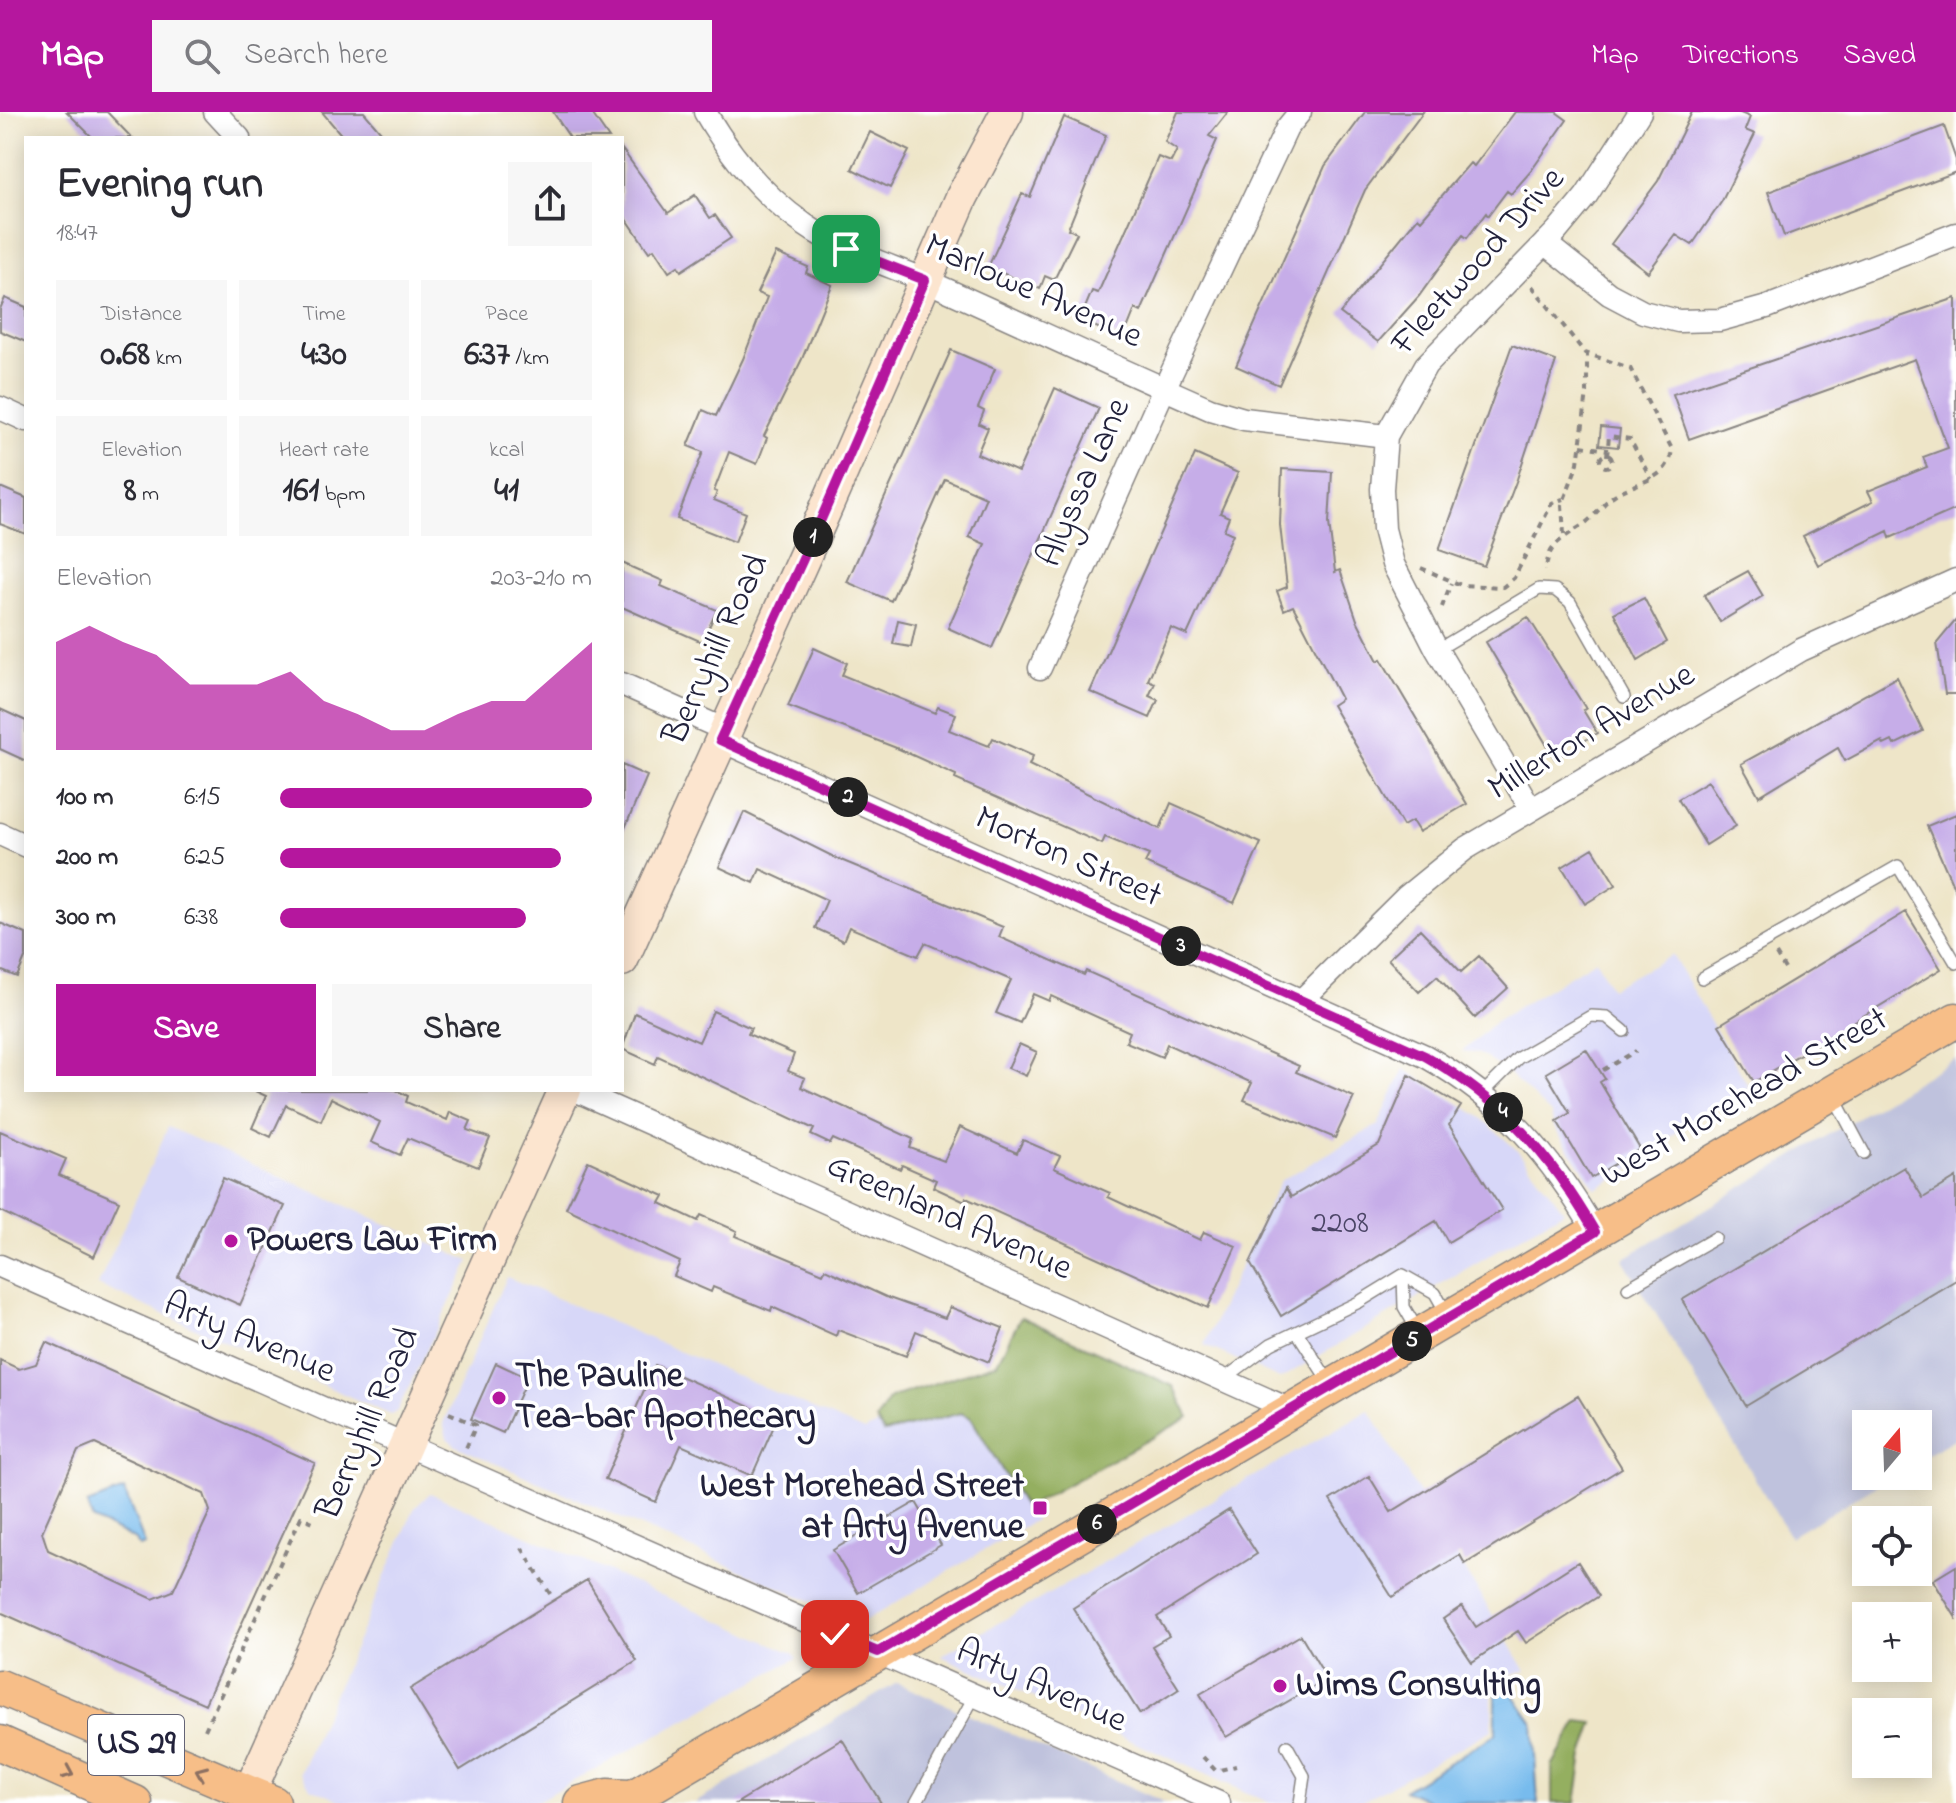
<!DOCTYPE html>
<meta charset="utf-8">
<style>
:root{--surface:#fff;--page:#f7f7f7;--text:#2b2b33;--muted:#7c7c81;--accent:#b5179e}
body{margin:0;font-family:"Indie Flower",sans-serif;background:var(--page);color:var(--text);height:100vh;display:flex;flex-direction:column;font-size:30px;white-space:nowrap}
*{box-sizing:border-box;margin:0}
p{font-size:26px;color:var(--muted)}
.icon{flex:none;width:44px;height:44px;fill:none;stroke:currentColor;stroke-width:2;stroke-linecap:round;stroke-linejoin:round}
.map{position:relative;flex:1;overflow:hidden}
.sheet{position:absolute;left:24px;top:24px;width:600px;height:956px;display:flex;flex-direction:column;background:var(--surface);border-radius:0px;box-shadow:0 4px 20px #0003}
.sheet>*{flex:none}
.needle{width:52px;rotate:19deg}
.buttons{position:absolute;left:1852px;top:1298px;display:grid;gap:16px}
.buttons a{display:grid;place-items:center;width:80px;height:80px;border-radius:0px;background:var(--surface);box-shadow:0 4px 20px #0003;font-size:40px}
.pin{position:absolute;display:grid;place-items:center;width:68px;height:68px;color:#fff;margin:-34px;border-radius:16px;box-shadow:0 4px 12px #0006}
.km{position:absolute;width:40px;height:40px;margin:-20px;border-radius:50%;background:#222;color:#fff;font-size:22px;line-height:40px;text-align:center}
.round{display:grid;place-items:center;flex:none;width:84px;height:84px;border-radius:0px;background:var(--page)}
.headline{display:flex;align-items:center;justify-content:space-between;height:136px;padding:0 32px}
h1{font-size:44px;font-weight:800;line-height:60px}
.metrics{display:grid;grid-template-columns:repeat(3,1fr);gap:12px;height:136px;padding:8px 32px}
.metrics div{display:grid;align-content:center;border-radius:0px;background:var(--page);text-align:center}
.metrics b{font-size:34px;font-weight:800}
.metrics small{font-size:22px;font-weight:400}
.metrics p{font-size:22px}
.chart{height:224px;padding:16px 32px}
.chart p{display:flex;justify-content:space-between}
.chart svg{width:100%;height:144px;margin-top:8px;fill:var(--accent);opacity:.7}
.primary-button{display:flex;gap:16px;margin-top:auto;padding:16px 32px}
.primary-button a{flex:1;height:92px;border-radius:0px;background:var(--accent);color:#fff;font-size:32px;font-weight:800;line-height:92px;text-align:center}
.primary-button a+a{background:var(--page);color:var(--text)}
ul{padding:0 32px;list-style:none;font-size:26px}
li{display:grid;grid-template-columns:128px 96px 1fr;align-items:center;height:60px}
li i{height:20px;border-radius:10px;background:var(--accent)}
header{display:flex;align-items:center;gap:48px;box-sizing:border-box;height:112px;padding:0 40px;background:var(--accent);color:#fff}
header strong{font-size:38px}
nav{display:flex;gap:44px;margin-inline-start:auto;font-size:28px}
.search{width:560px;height:72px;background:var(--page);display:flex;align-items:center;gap:20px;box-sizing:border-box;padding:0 28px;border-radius:0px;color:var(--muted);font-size:30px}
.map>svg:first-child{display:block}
.built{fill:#d7d7f8}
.industrial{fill:#bfc2dd}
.forest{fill:#94af61;stroke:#5b684e;stroke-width:2}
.water{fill:#77bbed;stroke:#4c6e94;stroke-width:2}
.building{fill:#c6ade8;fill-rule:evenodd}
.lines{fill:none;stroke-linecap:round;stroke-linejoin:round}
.lane-casing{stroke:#888482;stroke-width:14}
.street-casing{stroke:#888482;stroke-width:25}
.secondary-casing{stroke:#888482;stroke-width:35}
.primary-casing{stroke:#888482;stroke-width:37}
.path{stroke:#888482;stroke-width:4;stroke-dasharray:6 6;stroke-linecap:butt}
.lane{stroke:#fff;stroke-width:11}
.street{stroke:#fff;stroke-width:22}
.secondary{stroke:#fce5cf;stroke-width:32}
.primary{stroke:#f7be88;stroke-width:34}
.oneway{stroke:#8c7062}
.route-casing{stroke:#fff;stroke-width:16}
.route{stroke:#b5179e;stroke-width:10}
.poi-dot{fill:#b5179e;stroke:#fff;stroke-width:3}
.labels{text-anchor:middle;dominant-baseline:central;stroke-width:7;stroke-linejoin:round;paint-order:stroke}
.number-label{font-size:32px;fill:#4b4566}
.shield{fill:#fff;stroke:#646476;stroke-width:2}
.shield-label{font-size:34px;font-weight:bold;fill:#22223b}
.street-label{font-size:36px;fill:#22223b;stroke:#fff}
.poi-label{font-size:36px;font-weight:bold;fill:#22223b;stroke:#fff;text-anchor:start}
</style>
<header>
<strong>Map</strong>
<div class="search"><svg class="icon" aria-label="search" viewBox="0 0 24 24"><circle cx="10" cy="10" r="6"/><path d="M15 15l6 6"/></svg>Search here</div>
<nav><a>Map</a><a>Directions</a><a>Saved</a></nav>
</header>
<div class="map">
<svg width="1956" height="1691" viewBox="0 0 1956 1691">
<rect width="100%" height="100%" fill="#fff"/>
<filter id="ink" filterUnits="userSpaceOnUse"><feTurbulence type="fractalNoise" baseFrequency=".0125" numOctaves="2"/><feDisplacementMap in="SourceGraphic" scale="16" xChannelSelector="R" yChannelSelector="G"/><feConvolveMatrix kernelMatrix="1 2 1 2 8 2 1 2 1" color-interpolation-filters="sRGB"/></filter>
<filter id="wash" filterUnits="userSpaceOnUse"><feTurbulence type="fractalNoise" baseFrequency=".006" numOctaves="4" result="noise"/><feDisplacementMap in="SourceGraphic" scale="32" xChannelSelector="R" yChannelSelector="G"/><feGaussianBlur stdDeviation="1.8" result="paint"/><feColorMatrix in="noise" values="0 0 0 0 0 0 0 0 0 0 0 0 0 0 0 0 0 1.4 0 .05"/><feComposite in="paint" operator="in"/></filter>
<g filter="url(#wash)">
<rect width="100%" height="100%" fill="#eee5c8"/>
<path class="built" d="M1672,843L1749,975L1655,1034L1652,1044L1596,1077L1554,1015L1551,1002L1504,957L1478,941L1462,940L1496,909L1596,848L1611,876Z
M1404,957L1479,1004L1518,1039L1564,1099L1280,1267L1204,1233L1280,1069L1378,1013Z
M168,1015L470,1149L397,1299L391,1303L98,1173Z
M507,1165L864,1319L955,1279L1035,1408L861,1511L456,1334L447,1326L443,1311Z
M1369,1298L1526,1559L1492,1567V1618L1359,1691H1270L941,1544Z
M430,1381L793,1541L797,1546L534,1691H345L311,1676L300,1661L414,1397Z"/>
<path class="industrial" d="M1956,946V1326L1918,1348V1312H1866V1364H1892L1790,1425L1623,1147Z
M897,1571L1166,1691H695Z"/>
<path class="forest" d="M1021,1205L1173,1274L1189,1305L1025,1396L971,1306L961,1301L884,1321L876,1308L890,1286L997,1251Z
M1578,1609L1594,1611L1583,1643L1576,1691H1552V1654Z"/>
<path class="water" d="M124,1378L145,1433L139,1435L136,1428L93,1408L87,1392Z
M1496,1569H1504L1533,1611L1538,1691H1432L1404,1678L1496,1622Z"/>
<g id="blocks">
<path class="building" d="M67,0H107L132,26H93Z
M322,0H364L386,26H344Z
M553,0H591L609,26H570Z
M1178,0H1228L1209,24L1217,28L1141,200L1135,197L1123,227L1080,208L1092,179L1098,181L1158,45L1171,50L1177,38L1165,30Z
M1365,0H1423L1365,78L1279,273L1236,254L1325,54Z
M1515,0H1556L1567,8L1531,59L1511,82L1507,79L1488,104L1486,101L1467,126L1463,123L1419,184L1378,230L1340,201L1418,105L1421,108L1470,51L1474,54Z
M1692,0H1738L1750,5L1745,18L1755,22L1722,89L1692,133L1676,123L1648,160L1611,132L1658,69Z
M1064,5L1106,23L1068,117L1077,121L1054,168L1045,164L1040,177L988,155L1022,82L1030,85Z
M1944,14L1956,48V60L1784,124L1768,80Z
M870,20L909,39L890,76L852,57Z
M622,37L668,101L695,83L710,106L715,103L731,126L681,159L678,154L669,160L654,137L649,140L622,100Z
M776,141L808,155L806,161L832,173L802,247L764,324L767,326L757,352L729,340L714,379L717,380L714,388L746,401L735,430L677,407L703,340L688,334L703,298L716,304L743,247L767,185L757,181Z
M5,186L26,195V230L0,219V197Z
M1956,186V397L1890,426L1888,419L1818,453L1803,424L1873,389L1868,379L1927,355L1923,345L1948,336L1915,247L1689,327L1673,282Z
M1512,233L1556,249L1517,367L1484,454L1439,438Z
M951,238L995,257L978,296L984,299L979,312L988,316L977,342L1018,360L1055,276L1099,296L992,536L948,516L985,432L969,425L986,385L945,367L891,489L847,470Z
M1601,315L1620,317L1618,335L1599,333Z
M1195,342L1238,361L1220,401L1229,405L1224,418L1233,422L1187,523L1171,516L1148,568L1155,571L1149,584L1158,588L1150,606L1090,580Z
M1282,357L1332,360L1329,411L1335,460L1340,458L1357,508L1378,549L1381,547L1467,692L1419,720L1412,709L1403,714L1332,593L1341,587L1300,507L1293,494L1284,498L1277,479L1287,475L1280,413Z
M0,375L26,386V422L0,412Z
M622,451L663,469L661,474L717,498L702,530L622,495Z
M1748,459L1763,484L1720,510L1704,483Z
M1644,486L1667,530L1638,548L1614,501Z
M1528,505L1586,597L1583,598L1597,621L1555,647L1486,530Z
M898,508L916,512L911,535L893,532Z
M1956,508V582H1945L1937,531Z
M814,536L847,551L842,563L935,601L938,595L956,602L949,618L989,634L993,626L1033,644L1029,653L1160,717L1171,691L1261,731L1234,791L1145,751L1149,743L1105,725L1102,732L955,667L956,663L899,637L788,594Z
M1897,565L1923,619L1894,633L1892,629L1884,633L1882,629L1845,649L1838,636L1759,684L1741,652Z
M0,597L26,609V649L0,637Z
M622,653L647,664L622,723Z
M1708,669L1736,714L1706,733L1678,687Z
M744,700L836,746L1003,815L999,825L1084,863L1086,859L1299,954L1296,960L1354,985L1335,1026L1244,988L1252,971L1167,932L1162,945L1126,930L1130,920L1051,884L1049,889L1033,882L1020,911L996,901L1011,868L925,831L918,844L849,815L843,829L815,816L827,788L760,757L754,771L719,755Z
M1956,702V780L1927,714Z
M1593,736L1616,773L1585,792L1562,755Z
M1906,800L1941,857L1754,970L1719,913Z
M0,811L26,822V844L17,865L0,858Z
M1420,817L1461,860L1479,844L1508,876L1475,906L1437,864L1419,880L1388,847Z
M713,899L751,916L748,922L794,942L788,959L805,966L801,975L913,1027L910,1036L944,1049L960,1015L1017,1041L1023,1028L1060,1044L1054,1056L1110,1081L1108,1085L1200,1128L1204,1120L1236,1134L1208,1196L966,1086L965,1090L933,1075L936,1068L902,1053L900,1057L833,1027L830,1032L811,1023L814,1017L658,944L655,952L622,937L635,901L699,930Z
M1019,932L1037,940L1026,964L1008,956Z
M1586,937L1605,967L1600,970L1640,1037L1591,1066L1557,1009L1570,1001L1546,961Z
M1409,963L1461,994L1449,1013L1502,1098L1448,1130L1436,1109L1281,1204L1250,1151L1286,1076L1291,1085L1379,1033Z
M253,978H396L408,984L406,990L447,1008L450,1000L471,1009L467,1018L490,1026L478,1055L408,1026L400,1043L371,1030L380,1010L331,986L321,1009L286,993L271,1025L252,1016L266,984Z
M0,1019L66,1047L59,1063L119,1089L94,1145L0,1099Z
M588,1049L664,1084L660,1091L698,1109L701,1103L737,1119L735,1124L823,1161L825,1157L886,1185L945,1206L950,1195L1003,1216L989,1250L916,1219L906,1244L838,1218L836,1224L772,1195L771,1199L713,1175L711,1180L674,1164L680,1150L566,1096Z
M1904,1055L1923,1086L1956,1066V1168L1746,1294L1682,1188Z
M223,1066L285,1094L240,1193L178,1165Z
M46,1230L315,1351L205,1592L0,1500V1248L19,1257L36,1252ZM95,1332L204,1382L210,1399L173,1479L153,1487L48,1438L42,1420L78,1339Z
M496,1251L528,1266L503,1321L471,1307Z
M655,1253L777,1307L752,1364L681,1333L656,1390L605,1367Z
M1578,1284L1622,1356L1465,1452L1460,1443L1392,1485L1330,1388L1369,1364L1391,1400Z
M916,1390L941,1433L858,1481L833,1438Z
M1229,1398L1257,1442L1157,1505L1169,1524L1152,1534L1179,1577L1140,1602L1073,1496Z
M1578,1450L1599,1484L1526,1531L1518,1519L1472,1550L1443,1507L1462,1494L1476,1515Z
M1956,1454V1506L1933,1468Z
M587,1468L637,1549L460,1658L410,1577Z
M1301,1523L1327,1567L1226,1625L1200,1582Z
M842,1627L881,1691H737Z"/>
</g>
</g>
<g filter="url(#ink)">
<use href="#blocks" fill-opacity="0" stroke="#888482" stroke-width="2"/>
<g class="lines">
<g class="lane-casing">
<path id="lane" d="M1437,538L1539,477L1555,478L1570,490L1624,585
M1702,866L1898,754L1956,851
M1482,982L1518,946L1591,904L1607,905L1624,919
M1834,985L1864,1041
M1403,1163L1435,1181L1448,1204
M1628,1176L1715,1126
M1297,1220L1331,1273
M1224,1267L1271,1232L1359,1190L1403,1163L1404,1195L1418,1219
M1287,1634L1304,1664L1300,1691
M916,1691L975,1583"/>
</g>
<g class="street-casing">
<path id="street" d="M215,0L239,26
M705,0C731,45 762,83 805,113C845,141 894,154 938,174C1029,215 1119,257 1210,297L1244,307L1386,324
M1545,131L1609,182L1643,200L1678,209L1720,208L1767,195L1956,122
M0,296L26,308
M1040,556L1164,277L1287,16L1300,0
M622,572L723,617
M720,628L1425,944C1503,988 1551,1044 1595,1120
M1531,697L1437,538L1393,452L1384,417L1382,377L1386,324L1426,253L1557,119L1586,84L1640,0
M0,722L26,734
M1302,888L1406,785L1465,737L1801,538L1956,468
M575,978L1293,1299
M0,1154L1219,1691"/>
</g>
<g class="secondary-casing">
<path id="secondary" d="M622,848L819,412L962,85L1007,0
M249,1681L565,978"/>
</g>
<g class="primary-casing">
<path id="primary" d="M0,1575L273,1691
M0,1631L135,1691
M581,1691L607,1684L630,1685
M623,1691L1956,908"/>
</g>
<path class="path" d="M1532,174L1585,241L1630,256L1672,337C1669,370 1635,369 1613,384C1601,393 1594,406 1581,414C1562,427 1547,433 1546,459
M1581,334L1608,338
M1600 349a6 6 0 1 1 12 0a6 6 0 1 1-12 0Z
M1607,344L1609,324L1630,327L1651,367
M1564,422L1562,393L1578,351L1587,281V242
M1421,456L1461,473L1503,475L1514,466L1552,391L1563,387
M1442,495L1451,471
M1776,842L1785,857
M1603,958L1636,939
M449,1301L476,1313L466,1336
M522,1436L552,1485
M205,1618L301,1405L313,1410
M1203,1645L1216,1659L1236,1654"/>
<use href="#lane" class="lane"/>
<use href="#street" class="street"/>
<use href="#secondary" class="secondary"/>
<use href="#primary" class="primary"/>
</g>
<defs><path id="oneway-chevron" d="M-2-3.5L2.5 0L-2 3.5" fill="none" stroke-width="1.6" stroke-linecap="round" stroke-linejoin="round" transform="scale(2)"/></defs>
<g class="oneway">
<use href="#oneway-chevron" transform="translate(201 1660) rotate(-157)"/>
<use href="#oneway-chevron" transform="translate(68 1661) rotate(24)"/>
</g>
</g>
<g class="lines" filter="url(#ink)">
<g class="route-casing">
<path id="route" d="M835,1522L878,1540L1595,1120C1551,1044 1503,988 1425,944L720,628L819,412L925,168L846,137"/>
</g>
<use href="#route" class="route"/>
</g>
<g class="poi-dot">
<circle cx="231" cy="1129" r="8"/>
<circle cx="499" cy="1286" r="8"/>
<rect x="1032" y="1388" width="16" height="16" rx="4"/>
<circle cx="1280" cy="1574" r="8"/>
</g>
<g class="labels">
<g class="number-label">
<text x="1340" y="1112">2208</text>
</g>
<rect class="shield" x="88" y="1603" width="96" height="60" rx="6"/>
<g class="shield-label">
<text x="136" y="1633">US 29</text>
</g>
<g class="street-label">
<text transform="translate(1479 150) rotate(-48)">Fleetwood Drive</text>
<text transform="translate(1033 180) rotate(24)">Marlowe Avenue</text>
<text transform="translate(1085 371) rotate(-66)">Alyssa Lane</text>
<text transform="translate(717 538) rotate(-65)">Berryhill Road</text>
<text transform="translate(1592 621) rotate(-31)">Millerton Avenue</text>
<text transform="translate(1068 746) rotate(24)">Morton Street</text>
<text transform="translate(1745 986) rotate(-30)">West Morehead Street</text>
<text transform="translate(949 1106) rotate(24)">Greenland Avenue</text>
<text transform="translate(249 1227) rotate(23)">Arty Avenue</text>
<text transform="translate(369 1312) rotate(-66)">Berryhill Road</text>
<text transform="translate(1041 1575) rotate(24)">Arty Avenue</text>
</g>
<g class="poi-label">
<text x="247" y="1129">Powers Law Firm</text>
<text x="515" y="1265">The Pauline<tspan x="515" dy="41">Tea-bar Apothecary</tspan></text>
<text x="1024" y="1375" text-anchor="end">West Morehead Street<tspan x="1024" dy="41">at Arty Avenue</tspan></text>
<text x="1296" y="1574">Wims Consulting</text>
</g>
</g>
</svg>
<div class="buttons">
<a><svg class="needle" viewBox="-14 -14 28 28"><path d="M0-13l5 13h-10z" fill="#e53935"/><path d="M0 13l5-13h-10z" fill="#7c7c81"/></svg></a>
<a><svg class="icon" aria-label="locate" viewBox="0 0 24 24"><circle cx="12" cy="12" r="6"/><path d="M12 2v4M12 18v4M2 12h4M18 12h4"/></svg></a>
<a>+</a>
<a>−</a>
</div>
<div class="pin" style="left:846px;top:137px;background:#1e9e55"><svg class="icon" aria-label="arrive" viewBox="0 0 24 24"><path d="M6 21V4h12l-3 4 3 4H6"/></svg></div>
<div class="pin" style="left:835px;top:1522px;background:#d93025"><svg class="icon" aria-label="check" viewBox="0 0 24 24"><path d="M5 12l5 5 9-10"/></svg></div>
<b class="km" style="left:813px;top:425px">1</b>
<b class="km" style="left:848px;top:685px">2</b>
<b class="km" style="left:1181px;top:834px">3</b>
<b class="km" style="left:1503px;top:1000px">4</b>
<b class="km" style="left:1412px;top:1229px">5</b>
<b class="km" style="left:1097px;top:1412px">6</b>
<section class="sheet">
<div class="headline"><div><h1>Evening run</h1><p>18:47</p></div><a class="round"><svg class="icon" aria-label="share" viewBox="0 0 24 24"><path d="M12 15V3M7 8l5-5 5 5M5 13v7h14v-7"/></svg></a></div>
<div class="metrics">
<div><p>Distance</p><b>0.68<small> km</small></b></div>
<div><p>Time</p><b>4:30</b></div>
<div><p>Pace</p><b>6:37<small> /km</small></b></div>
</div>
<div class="metrics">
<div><p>Elevation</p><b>8<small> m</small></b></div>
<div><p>Heart rate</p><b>161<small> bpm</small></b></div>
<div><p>kcal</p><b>41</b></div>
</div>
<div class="chart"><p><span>Elevation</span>203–210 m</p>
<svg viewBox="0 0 160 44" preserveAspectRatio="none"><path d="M0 44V11L10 6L20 11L30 15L40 24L50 24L60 24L70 20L80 29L90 33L100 38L110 38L120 33L130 29L140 29L150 20L160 11V44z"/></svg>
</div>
<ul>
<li><b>100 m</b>6:15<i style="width:100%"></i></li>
<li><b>200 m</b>6:25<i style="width:90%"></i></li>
<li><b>300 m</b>6:38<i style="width:79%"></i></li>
</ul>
<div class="primary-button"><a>Save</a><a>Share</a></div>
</section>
</div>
